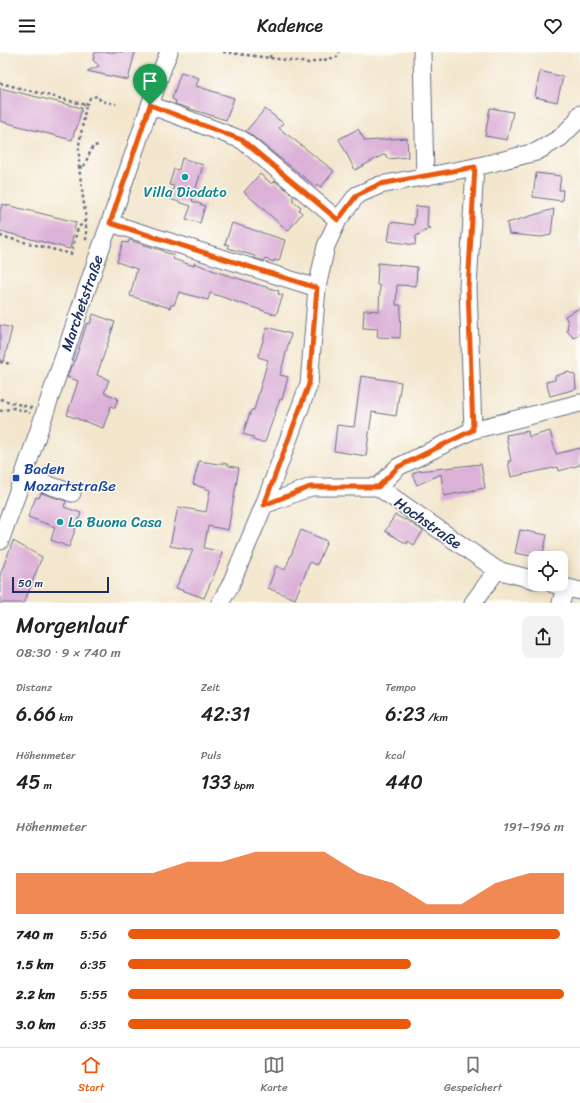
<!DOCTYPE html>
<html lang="de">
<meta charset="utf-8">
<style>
:root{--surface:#fff;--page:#f2f2f2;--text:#202124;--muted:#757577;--line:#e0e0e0;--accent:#ea580c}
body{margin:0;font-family:Sriracha,sans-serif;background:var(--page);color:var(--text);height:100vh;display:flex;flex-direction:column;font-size:15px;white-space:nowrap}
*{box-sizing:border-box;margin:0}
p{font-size:13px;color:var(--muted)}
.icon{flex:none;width:22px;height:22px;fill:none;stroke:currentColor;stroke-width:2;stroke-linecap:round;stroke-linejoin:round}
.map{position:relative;height:551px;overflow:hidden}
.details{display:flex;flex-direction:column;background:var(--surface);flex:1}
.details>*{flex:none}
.buttons{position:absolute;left:528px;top:499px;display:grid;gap:8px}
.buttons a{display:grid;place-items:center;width:40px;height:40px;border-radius:8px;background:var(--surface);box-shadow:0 2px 10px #0003;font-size:20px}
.scale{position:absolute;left:12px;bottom:10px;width:97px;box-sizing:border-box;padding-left:4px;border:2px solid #1b2f5e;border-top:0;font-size:11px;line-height:14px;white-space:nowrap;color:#1b2f5e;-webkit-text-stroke:3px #fdfcf7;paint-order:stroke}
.pin{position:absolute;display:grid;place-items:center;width:34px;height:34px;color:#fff;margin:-41px -17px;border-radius:50% 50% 50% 0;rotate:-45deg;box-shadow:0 0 4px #0007}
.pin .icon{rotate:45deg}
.round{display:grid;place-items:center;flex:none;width:42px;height:42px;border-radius:8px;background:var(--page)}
.headline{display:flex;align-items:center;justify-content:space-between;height:68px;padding:0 16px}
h1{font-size:22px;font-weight:600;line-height:30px}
.metrics{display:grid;grid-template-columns:repeat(3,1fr);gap:6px;height:68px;padding:4px 16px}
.metrics div{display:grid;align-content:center}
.metrics b{font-size:20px;font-weight:600}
.metrics small{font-size:11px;font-weight:400}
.metrics p{font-size:11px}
.chart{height:112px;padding:8px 16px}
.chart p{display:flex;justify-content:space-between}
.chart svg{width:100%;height:72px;margin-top:4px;fill:var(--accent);opacity:.7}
ul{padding:0 16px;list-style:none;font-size:13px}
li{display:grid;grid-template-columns:64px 48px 1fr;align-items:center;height:30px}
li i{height:10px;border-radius:5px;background:var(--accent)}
header{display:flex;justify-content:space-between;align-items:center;height:52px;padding:0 16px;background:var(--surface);font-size:18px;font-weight:600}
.tab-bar{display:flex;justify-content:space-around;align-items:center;height:56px;border-top:1px solid var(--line);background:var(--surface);font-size:11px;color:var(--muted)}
.tab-bar a{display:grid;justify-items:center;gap:2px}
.tab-bar .selected{color:var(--accent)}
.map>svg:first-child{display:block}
.building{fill:#dbb1d8}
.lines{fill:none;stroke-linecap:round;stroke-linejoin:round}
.minor-casing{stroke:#676f85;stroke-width:19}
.path{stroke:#676f85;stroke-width:2.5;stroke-dasharray:3 3;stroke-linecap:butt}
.minor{stroke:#fff;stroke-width:17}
.route-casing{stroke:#fff;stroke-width:8}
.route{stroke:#ea580c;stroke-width:5}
.culture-dot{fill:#0f9aa8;stroke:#fdfcf7;stroke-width:1.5}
.transit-dot{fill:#1a4fb4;stroke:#fdfcf7;stroke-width:1.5}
.labels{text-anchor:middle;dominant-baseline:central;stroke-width:3;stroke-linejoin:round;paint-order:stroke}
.culture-label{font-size:15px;fill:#0d838f;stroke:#fdfcf7}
.street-label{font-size:15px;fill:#1b2f5e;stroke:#fdfcf7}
.transit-label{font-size:15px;fill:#164399;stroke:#fdfcf7;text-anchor:start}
</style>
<header><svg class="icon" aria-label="menu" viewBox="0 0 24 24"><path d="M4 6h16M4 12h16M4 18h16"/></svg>Kadence<svg class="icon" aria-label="heart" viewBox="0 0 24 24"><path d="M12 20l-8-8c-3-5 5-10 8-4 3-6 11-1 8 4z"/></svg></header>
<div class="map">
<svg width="580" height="551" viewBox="0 0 580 551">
<rect width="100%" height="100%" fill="#fdfcf7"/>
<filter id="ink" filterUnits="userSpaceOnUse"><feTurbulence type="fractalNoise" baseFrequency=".025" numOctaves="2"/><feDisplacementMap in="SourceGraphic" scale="8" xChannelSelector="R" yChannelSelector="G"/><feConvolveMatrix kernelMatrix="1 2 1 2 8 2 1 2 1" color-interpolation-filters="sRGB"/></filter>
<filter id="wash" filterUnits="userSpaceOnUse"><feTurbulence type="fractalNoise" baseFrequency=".012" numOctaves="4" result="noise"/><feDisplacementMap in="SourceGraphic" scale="16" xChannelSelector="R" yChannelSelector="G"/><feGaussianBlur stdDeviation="0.9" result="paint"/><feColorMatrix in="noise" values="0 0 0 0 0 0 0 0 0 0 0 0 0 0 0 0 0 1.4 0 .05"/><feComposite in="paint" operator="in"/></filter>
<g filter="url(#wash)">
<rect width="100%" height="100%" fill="#f3e6cd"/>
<g id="blocks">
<path class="building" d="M95,0H135L128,28L87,19L99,14L93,8Z
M540,19L563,25L557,50L535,45Z
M181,20L199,26L196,34L234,46L226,68L175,52L176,49L172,47Z
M0,36L82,56L76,78H75L72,88L0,69Z
M490,56L513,60L507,88L485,84Z
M265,57L283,71L279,76L334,119L321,135L317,132L315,134L246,79Z
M358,77L365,89L407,86L408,105L388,107L385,102L355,118L339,87Z
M182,106L203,113L192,149L205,154L200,171L186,167L191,154L170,147L174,134L169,133L174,117L179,118Z
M536,121L561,124L559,138H563L562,149L533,145Z
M260,122L272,132L275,129L293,143V149L301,155L299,158L302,161L288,179L244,140Z
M2,152L76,170L70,197L0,179V159Z
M416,154L428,155L427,175L430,176L416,184L415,193L388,189L391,170L414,173Z
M554,157L551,183L541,185L509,182L507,171Z
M232,171L285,188L279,209L274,208V210L265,207L264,209L254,206L255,204L228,196L229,193L225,192Z
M129,188L164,199V200L174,203L173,207L194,214V211L217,220L279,239L278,242L283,243L276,263L210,241L208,248L179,240L174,253H171L170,256L130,244L137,217L117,210L123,190L128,191Z
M378,211L417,215L416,234L397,233L396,253H401L400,286L377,285L378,277L363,276L364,258L379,259L380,234L377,233Z
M580,256V282L574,286L567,279L568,270L565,264Z
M93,262L115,270L97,323L109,328L104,341L118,346L115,356L111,354L103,376L67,363L78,329L67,325L71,314H73L87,271L90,272Z
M0,273L12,276L4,309H0Z
M267,275L291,282L280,323L288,325L282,348L280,347L265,390H259L253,388V385L243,382L251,358H254L268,308L258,305Z
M568,320L575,323L576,337L550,344L546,330L555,328V324Z
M361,324L401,330L396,364L372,360L366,404L334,399L337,373L354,375Z
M528,379L529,385L550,379L556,402L580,396V413L559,419L558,415L511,425L508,409H511L506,383Z
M199,409L218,412L222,411L227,412L229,414L239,416L228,478L208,474L204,496L222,500L220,509L204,546L176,536L193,498L170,494L178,455L206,460L210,438L193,432Z
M481,412L485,436L444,444L441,422L417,433L412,422L418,419Z
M41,441L66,449L64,455L81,461L69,495L51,488L55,475L28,465L36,445L39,446Z
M395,463L405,468V467L423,479L414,493L408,489L407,492L385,479Z
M301,478L327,489L317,513L310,510L295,547L268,536L276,514L285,518Z
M520,478L547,483L542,506L515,501Z
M13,489L42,505L24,551H0V523Z"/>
</g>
</g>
<g filter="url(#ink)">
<use href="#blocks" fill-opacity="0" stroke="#676f85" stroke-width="1"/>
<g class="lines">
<g class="minor-casing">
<path id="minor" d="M422,0L425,125
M150,53L242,88L338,168
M110,171L317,236
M473,378L468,235L475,115
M23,424L72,441
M378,435L398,415L473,378L580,351
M264,453L311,435H378L497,518L535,528
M0,489L22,428L97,207L120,142L164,12L169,0
M553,532L580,539
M220,551L230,534L264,453L309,332L317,236L326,194L338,168L357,143L380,133L475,115L536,100L560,86L576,70L580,62
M473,551L497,518
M561,551L565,535"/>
</g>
<path class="path" d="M223,0L309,11L337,5L339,0
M270,6L271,0
M0,31L86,53L79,93V115L86,168V191
M86,53L90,46L97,44L101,49L116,52
M79,115L83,116L93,94L99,93
M0,184L71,202L78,176L86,168
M0,310L12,312
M0,347L32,356
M0,359L14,356L30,361"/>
<use href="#minor" class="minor"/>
</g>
</g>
<g class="lines" filter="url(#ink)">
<g class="route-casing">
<path id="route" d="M150,53L242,88L338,168L357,143L380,132L475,115L468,236L473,378L398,415L378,435H310L264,453L309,332L317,236L110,171Z"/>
</g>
<use href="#route" class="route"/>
</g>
<g class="culture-dot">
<circle cx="185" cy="125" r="4"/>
<circle cx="60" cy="470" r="4"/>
</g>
<rect class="transit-dot" x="12" y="422" width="8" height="8" rx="2"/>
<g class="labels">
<g class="culture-label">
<text x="185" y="140">Villa Diodato</text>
<text x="68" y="470" text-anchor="start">La Buona Casa</text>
</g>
<g class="street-label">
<text transform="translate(82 251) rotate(-71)">Marchetstraße</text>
<text transform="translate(428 471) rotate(35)">Hochstraße</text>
</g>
<g class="transit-label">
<text x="24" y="417">Baden<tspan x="24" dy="17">Mozartstraße</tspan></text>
</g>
</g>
</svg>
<div class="buttons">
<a><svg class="icon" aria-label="locate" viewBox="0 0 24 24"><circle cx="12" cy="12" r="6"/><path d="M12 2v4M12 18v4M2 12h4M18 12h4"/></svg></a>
</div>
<div class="scale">50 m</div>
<div class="pin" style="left:150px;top:53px;background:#1e9e55"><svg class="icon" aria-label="arrive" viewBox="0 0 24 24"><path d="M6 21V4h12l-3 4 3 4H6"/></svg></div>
</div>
<section class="details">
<div class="headline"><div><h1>Morgenlauf</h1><p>08:30 · 9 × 740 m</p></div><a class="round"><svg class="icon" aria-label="share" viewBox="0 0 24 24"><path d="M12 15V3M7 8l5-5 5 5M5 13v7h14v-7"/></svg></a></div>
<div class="metrics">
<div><p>Distanz</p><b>6.66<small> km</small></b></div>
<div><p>Zeit</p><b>42:31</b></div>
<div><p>Tempo</p><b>6:23<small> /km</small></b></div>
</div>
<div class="metrics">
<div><p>Höhenmeter</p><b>45<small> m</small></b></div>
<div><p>Puls</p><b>133<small> bpm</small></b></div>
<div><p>kcal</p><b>440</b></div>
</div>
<div class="chart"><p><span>Höhenmeter</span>191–196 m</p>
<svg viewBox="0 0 160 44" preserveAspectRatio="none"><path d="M0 44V19L10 19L20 19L30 19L40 19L50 12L60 12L70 6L80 6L90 6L100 19L110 25L120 38L130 38L140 25L150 19L160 19V44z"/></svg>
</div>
<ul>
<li><b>740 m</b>5:56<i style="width:99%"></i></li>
<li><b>1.5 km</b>6:35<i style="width:65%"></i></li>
<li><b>2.2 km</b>5:55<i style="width:100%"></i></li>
<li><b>3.0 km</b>6:35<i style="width:65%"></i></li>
</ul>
</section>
<nav class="tab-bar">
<a class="selected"><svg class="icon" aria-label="home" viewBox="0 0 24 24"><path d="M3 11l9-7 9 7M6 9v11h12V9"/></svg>Start</a>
<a><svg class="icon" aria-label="map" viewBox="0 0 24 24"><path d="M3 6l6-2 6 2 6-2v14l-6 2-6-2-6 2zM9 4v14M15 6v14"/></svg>Karte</a>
<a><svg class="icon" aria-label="saved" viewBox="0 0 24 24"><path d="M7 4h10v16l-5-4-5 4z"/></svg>Gespeichert</a>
</nav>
